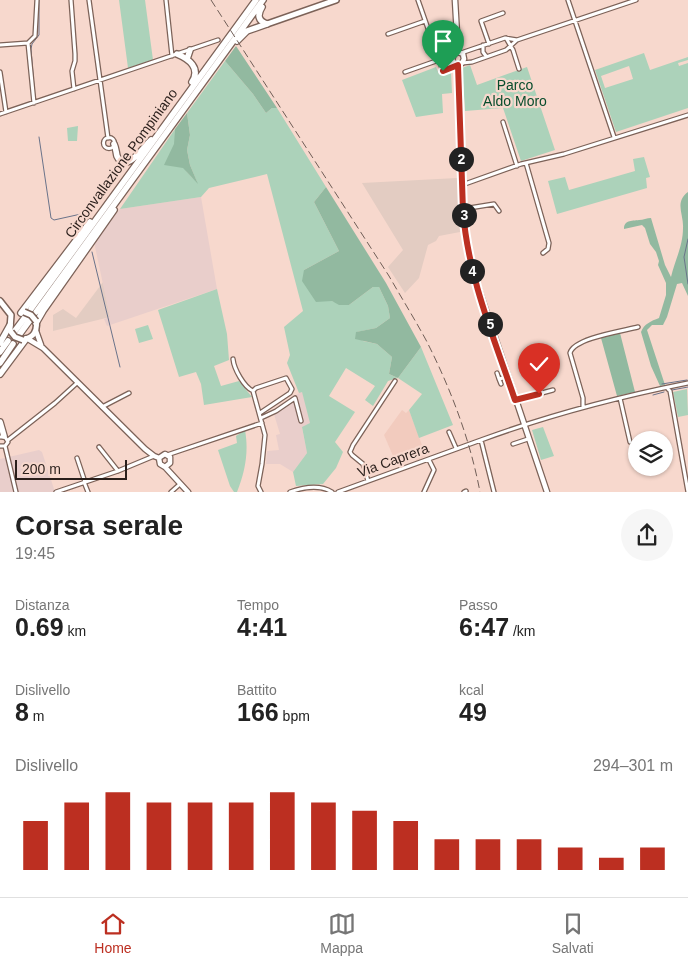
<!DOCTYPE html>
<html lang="it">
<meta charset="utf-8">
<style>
:root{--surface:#fff;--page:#f6f6f6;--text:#222;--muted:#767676;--line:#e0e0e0;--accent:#bc2f21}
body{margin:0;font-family:Helvetica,sans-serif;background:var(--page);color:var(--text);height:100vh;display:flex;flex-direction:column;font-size:19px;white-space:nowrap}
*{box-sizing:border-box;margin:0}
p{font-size:16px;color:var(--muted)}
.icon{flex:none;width:28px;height:28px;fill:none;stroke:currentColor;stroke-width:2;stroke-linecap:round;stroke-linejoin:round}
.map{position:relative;height:492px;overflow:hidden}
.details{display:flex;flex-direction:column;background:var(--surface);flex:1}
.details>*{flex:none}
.tools{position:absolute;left:628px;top:431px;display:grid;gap:10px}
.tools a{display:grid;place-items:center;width:45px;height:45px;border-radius:50%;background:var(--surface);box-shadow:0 1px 4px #0004;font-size:25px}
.scale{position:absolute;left:15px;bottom:12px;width:112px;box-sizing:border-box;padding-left:5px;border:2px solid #2a1f1b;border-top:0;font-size:14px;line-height:18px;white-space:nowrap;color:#2a1f1b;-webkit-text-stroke:4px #f7d8cd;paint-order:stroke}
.pin{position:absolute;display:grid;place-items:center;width:42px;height:42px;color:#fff;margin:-51px -21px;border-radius:50% 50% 50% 0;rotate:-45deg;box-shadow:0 0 5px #0007}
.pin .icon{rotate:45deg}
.km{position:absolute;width:25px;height:25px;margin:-12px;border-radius:50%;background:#222;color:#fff;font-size:14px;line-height:25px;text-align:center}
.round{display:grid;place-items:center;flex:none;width:52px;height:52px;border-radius:26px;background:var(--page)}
.overview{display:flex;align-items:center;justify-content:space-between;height:85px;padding:0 15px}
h1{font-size:28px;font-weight:700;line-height:38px}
.metrics{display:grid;grid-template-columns:repeat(3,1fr);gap:8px;height:85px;padding:5px 15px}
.metrics div{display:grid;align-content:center}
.metrics b{font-size:25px;font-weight:700}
.metrics small{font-size:14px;font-weight:400}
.metrics p{font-size:14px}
.chart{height:140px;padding:10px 15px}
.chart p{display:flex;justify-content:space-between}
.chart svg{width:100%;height:90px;margin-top:5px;stroke:var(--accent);stroke-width:6}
.tabs{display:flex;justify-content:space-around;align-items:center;height:70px;border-top:1px solid var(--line);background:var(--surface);font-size:14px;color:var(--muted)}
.tabs a{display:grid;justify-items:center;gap:2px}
.tabs .selected{color:var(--accent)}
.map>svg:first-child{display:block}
.commercial{fill:#e3ccc2}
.industrial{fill:#e9cecb}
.built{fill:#f2cbbe}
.green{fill:#acd2ba;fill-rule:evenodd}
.forest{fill:#92b9a0}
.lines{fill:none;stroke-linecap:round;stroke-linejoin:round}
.stream{stroke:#6a738a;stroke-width:1}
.minor-casing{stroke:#7c6258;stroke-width:5.5}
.secondary-casing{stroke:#7c6258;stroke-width:7}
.primary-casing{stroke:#7c6258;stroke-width:8}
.trunk-casing{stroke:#7c6258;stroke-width:8}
.minor{stroke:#fff;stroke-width:3}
.secondary{stroke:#fff;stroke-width:4.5}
.primary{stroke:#fff;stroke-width:5}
.trunk{stroke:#fff;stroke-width:5.5}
.rail{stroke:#705e57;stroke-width:1;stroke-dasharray:8 4;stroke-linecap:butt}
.primary-bridge-casing{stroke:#7c6258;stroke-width:8;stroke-linecap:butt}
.primary-bridge{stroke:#fff;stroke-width:5}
.route-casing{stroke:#fff;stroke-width:10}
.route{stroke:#bc2f21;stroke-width:6}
.labels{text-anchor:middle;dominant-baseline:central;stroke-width:4.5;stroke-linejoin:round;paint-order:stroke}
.park-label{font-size:14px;fill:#074c2c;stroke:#f7d8cd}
.street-label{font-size:14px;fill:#2a1f1b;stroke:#f7d8cd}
</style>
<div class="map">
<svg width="688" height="492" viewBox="0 0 688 492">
<rect width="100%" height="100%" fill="#f7d8cd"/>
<path class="commercial" d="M457,178L460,232L439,236L436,241L428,245L419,278L405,293L388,267L403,250L362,183Z
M103,282L110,317L53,331V315L63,309L76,318Z"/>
<path class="industrial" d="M201,197L217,289L107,326L104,319L110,317L94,242L120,209Z
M302,391L311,423L302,428L307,453L293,472L280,464H266L267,451L279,450L276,435L280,434L273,411Z
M39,450L42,452L55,492H0V459Z"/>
<path class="built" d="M402,410L406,413L409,410L426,456L416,461L415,458L397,465L384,435Z"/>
<path class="green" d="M119,0H145L153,60L128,68Z
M644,53L650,70L688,57V60L678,63L679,66L688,63V108L616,132L595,70ZM629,66L633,79L605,88L601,76Z
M225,61L253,94L266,113L272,108H277L326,187L314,202L339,251L304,270L332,301L349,305L373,287H379L388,306L390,318L376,328L357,332L363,341L377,344L392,357L389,374L398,378L421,347L453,425L419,438L409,410L422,394L398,378L388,381L373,406L365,400L375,386L346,368L329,396L355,412L335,442L343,452L336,468L323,484L296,486L293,472L307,453L302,427L310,423L302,392L299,393L287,363L290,355L284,327L303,311L267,174L209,188L201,197L120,209L175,129C174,151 180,168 197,182L190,165L187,150L190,135L187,113Z
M470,65L477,85L527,67L555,150L521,161L503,108L465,111L462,68Z
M436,67L439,74L451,72L452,93L442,94L443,113L416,117L402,80Z
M78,126L77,141H68L67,128Z
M644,157L650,177L646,178L647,188L557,214L548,181L565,177L569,190L635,171L633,159Z
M217,289L227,334L229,360L214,366L221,386L239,381L252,397L204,405L201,384L196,372L179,377L158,310Z
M148,325L153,339L139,343L135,329Z
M687,389L688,415L678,417L673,392Z
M543,427L554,456L541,460L532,430Z
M245,430C249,452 245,472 237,492H234L230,486L218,450L237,443L236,436Z"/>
<path class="forest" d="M236,46L277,108H272L266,113L253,94L225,61Z
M187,113L190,135L187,150L190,165L198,184L183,168L164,165L174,144L175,129Z
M326,187L386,283L421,347L398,378L389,374L392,357L377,344L355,339L356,332L376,328L390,318L388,306L379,287H373L349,305H339L332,301L316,302L302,281L304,270L339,251L314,202Z
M688,192V296L682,283L677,284L667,317L663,325H652L647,330L665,385L660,386L651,366L641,332C644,324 651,321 659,318L666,295V283L658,265L659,261L656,252L650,244L645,228L642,225L624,229C624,220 631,221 639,220C643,220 647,218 651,218L665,265L671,277C675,260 683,246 683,228C684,215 674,202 688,192Z
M620,333L635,392L617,396L601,338Z"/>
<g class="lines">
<path class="stream" d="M35,99L31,49L32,44L39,35V0
M39,137L51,218L54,220L81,214L84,223
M688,239L684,257L688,284
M92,252L120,367
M662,384L687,380
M672,390L688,387
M653,395L664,392"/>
<g class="minor-casing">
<path id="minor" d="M71,0L75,54V61L72,71L74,89
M89,0L108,138
M166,0L172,56
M568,0L614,137
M388,34L425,21
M506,38L513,50L519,69
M28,43L34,103
M28,43L35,36L37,0
M489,44L481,21L503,13
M0,45L28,43
M483,45V52L486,56
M461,53L505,38L517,40
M454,54L439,60L443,71L453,68L456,64
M462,63L472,62L506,50L517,40L636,0
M0,72L6,112
M405,72L439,60L418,0
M0,114L218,40
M503,122L517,166
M103.5 143a5.5 5.5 0 1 1 11 0a5.5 5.5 0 1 1-11 0Z
M526,163L549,243L548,249L543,253
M462,185L521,164L564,154L688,115
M463,209L494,204L499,211
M233,359C234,369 244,387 253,391L265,435L262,464L258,486L261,492
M497,373L499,379
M501,384L499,379L507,377
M668,389L670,391L688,492
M253,391L256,388L286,378L292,389L290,393L260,413
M620,398L630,442
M516,400L553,390
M102,407L129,393
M583,407V398L570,353C574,338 623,331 638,327
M261,418L276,411L295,398L301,421
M449,432L456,448
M0,437H5L8,442L5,446H0
M8,440L55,403L77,383
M513,444L528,439
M5,446L16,492
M99,447L118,471
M167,455L262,423
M77,458L85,482
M368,481L363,464L352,455L350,452L353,445L395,381
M84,482L88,492
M56,492L118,471L154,456
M171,492L180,484
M290,492C304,487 319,484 332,492
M338,492L481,440
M424,492L434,470L429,460
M464,492L466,491
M494,492L481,440C549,415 618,397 688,383"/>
</g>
<g class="secondary-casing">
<path id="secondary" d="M455,0L458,52
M458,52L463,54L464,59L462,63L458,65
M458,52L454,54L452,60L454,63L458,65
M458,65L463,209L465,232L470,263L547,492
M36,331L41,345
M28,339L43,348L145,449L154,456L159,458
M159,458L160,464L165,467L188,492
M159,458L165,454L170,457V463L165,467"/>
</g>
<g class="primary-casing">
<path id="primary" d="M267,24L336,0
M0,301L11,315L10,329
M24,339C33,338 38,331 36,321"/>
</g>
<g class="trunk-casing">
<path id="trunk" d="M262,7C257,15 258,21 267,24
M237,41L247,31L267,24
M177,54C189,59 201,68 192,82
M187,59L190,50
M114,144C116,148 116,152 117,156C126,175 144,146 151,140
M31,309L256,0
M36,312L263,0
M21,313L90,222
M36,323L43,311L114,210
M14,332L26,316
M19,335L30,320
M0,343L10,325
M0,352L8,341
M0,363L13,344
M0,374L26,339
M0,422L4,436"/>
</g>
<use href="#minor" class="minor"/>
<use href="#secondary" class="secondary"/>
<use href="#primary" class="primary"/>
<use href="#trunk" class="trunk"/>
<path class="rail" d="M211,0L389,276C401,297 414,318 426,340C450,387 470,439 480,492"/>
<g class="primary-bridge-casing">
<path id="primary-bridge" d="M24,312L31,315L36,321
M11,332L15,337L23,340"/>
</g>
<use href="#primary-bridge" class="primary-bridge"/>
</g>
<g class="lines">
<g class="route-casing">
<path id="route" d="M443,71L458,65L463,211C468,277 494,338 515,400L539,394"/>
</g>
<use href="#route" class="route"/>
</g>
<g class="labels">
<g class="park-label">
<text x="515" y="85">Parco<tspan x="515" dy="16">Aldo Moro</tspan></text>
</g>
<g class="street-label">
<text transform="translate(121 163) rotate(-54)">Circonvallazione Pompiniano</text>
<text transform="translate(393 460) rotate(-20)">Via Caprera</text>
</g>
</g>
</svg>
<div class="tools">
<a><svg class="icon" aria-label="layers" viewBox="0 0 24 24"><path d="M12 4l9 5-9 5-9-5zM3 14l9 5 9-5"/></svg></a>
</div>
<div class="scale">200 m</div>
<div class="pin" style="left:443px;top:71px;background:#1e9e55"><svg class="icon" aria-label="arrive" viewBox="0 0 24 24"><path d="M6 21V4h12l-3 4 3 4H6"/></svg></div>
<div class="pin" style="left:539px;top:394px;background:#d93025"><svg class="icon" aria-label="check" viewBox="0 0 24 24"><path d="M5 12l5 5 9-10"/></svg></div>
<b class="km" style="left:461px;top:159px">2</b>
<b class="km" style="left:464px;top:215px">3</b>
<b class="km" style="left:472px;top:271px">4</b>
<b class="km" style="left:490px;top:324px">5</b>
</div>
<section class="details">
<div class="overview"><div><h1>Corsa serale</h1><p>19:45</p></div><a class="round"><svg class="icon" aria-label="share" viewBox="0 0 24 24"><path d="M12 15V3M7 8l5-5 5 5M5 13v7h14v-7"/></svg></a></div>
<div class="metrics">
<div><p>Distanza</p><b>0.69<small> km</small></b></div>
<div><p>Tempo</p><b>4:41</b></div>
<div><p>Passo</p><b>6:47<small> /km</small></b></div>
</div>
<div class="metrics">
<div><p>Dislivello</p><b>8<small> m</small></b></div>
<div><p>Battito</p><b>166<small> bpm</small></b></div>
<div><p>kcal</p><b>49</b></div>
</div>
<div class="chart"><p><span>Dislivello</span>294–301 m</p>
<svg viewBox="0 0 160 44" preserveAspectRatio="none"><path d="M5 44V20M15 44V11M25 44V6M35 44V11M45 44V11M55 44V11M65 44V6M75 44V11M85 44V15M95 44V20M105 44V29M115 44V29M125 44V29M135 44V33M145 44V38M155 44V33"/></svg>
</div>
</section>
<nav class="tabs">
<a class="selected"><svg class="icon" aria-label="home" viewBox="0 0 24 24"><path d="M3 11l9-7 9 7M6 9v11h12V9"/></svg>Home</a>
<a><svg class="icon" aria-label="map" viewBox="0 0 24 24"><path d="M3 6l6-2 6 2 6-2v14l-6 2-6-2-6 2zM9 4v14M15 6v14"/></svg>Mappa</a>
<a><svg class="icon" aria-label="saved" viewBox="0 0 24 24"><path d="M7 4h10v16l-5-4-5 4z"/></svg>Salvati</a>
</nav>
